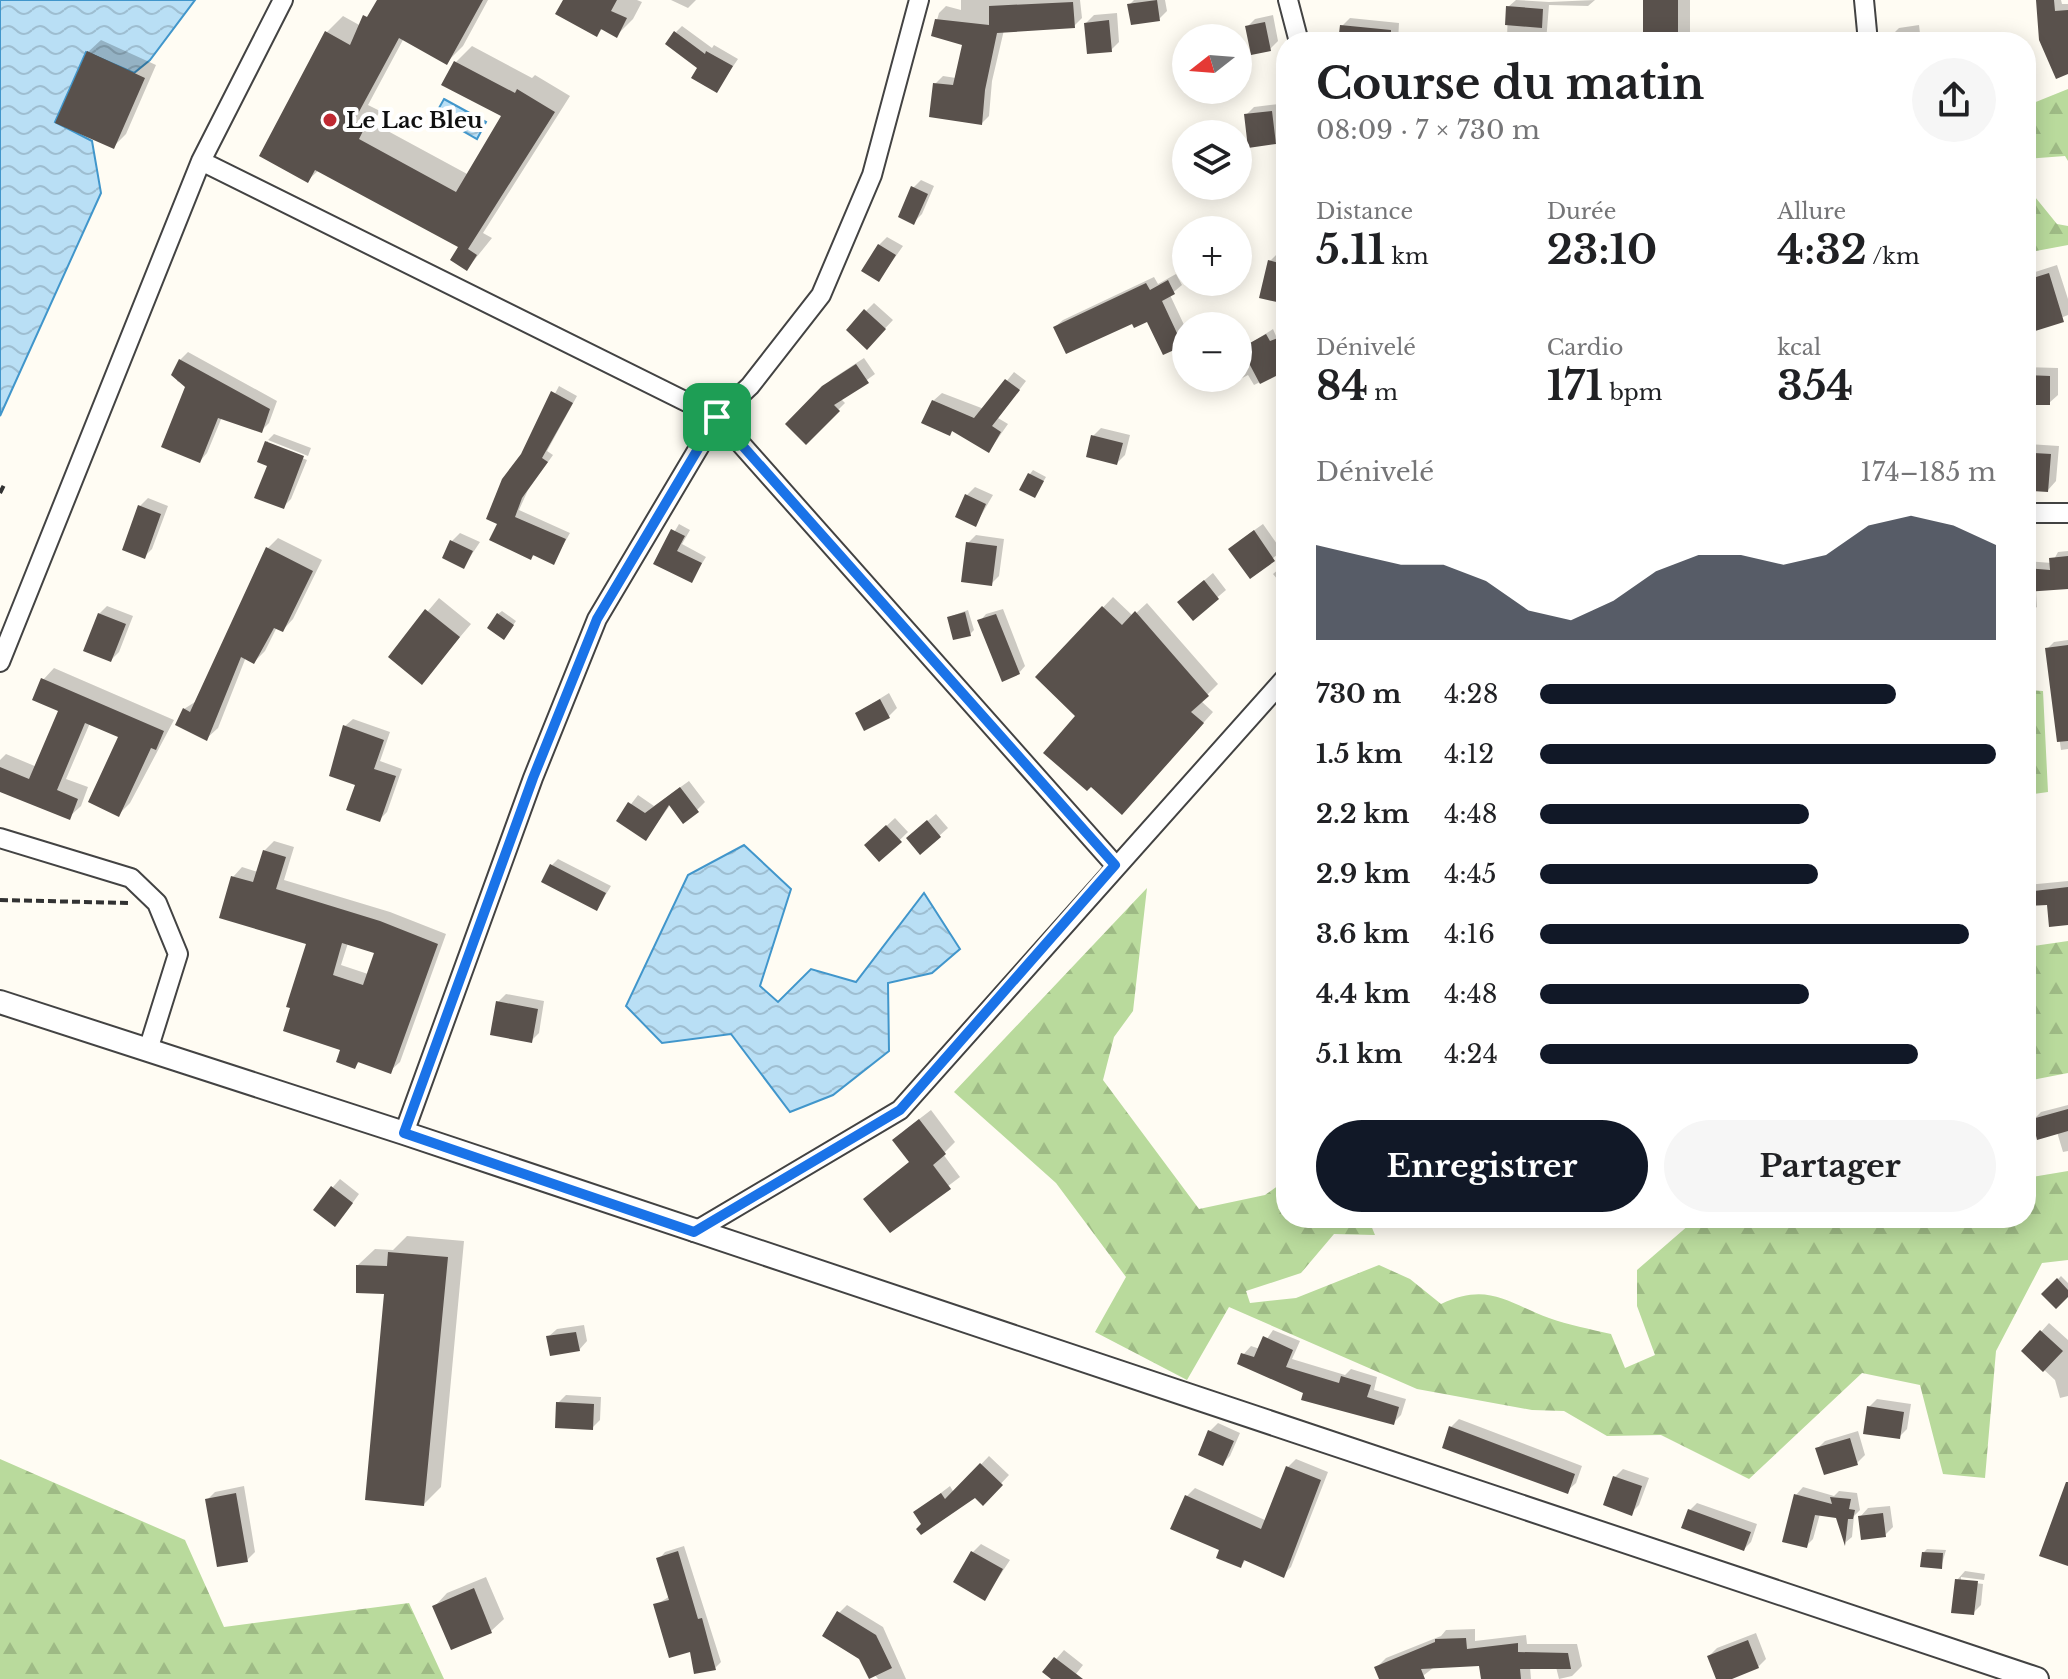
<!DOCTYPE html>
<html lang="fr">
<meta charset="utf-8">
<style>
:root{--surface:#fff;--page:#f6f6f6;--text:#202124;--muted:#757577;--accent:#111827}
body{margin:0;font-family:"Libre Baskerville",serif;background:var(--page);color:var(--text);height:100vh;display:flex;flex-direction:column;font-size:30px;white-space:nowrap}
*{box-sizing:border-box;margin:0}
p{font-size:26px;color:var(--muted)}
.icon{flex:none;width:44px;height:44px;fill:none;stroke:currentColor;stroke-width:2;stroke-linecap:round;stroke-linejoin:round}
.map{position:relative;flex:1;overflow:hidden}
.panel{position:absolute;left:1276px;top:32px;width:760px;height:1196px;display:flex;flex-direction:column;background:var(--surface);border-radius:32px;box-shadow:0 4px 20px #0003}
.panel>*{flex:none}
.needle{width:52px;rotate:253deg}
.controls{position:absolute;left:1172px;top:24px;display:grid;gap:16px}
.controls a{display:grid;place-items:center;width:80px;height:80px;border-radius:50%;background:var(--surface);box-shadow:0 4px 20px #0003;font-size:40px}
.pin{position:absolute;display:grid;place-items:center;width:68px;height:68px;color:#fff;margin:-34px;border-radius:16px;box-shadow:0 4px 12px #0006}
.round{display:grid;place-items:center;flex:none;width:84px;height:84px;border-radius:42px;background:var(--page)}
.overview{display:flex;align-items:center;justify-content:space-between;height:136px;padding:0 40px}
h1{font-size:44px;font-weight:800;line-height:60px}
.stats{display:grid;grid-template-columns:repeat(3,1fr);gap:12px;height:136px;padding:8px 40px}
.stats div{display:grid;align-content:center}
.stats b{font-size:40px;font-weight:800}
.stats small{font-size:22px;font-weight:400}
.stats p{font-size:22px}
.chart{height:224px;padding:16px 40px}
.chart p{display:flex;justify-content:space-between}
.chart svg{width:100%;height:144px;margin-top:8px;fill:var(--accent);opacity:.7}
.cta{display:flex;gap:16px;margin-top:auto;padding:16px 40px}
.cta a{flex:1;height:92px;border-radius:48px;background:var(--accent);color:#fff;font-size:32px;font-weight:800;line-height:92px;text-align:center}
.cta a+a{background:var(--page);color:var(--text)}
ul{padding:0 40px;list-style:none;font-size:26px}
li{display:grid;grid-template-columns:128px 96px 1fr;align-items:center;height:60px}
li i{height:20px;border-radius:10px;background:var(--accent)}
.map>svg:first-child{display:block}
.forest{fill:url(#forest-firs)}
.water{fill:url(#water-waves);stroke:#4196cb;stroke-width:2}
.shadow{fill:#0003;fill-rule:evenodd}
.building{fill:#59514c;fill-rule:evenodd}
.lines{fill:none;stroke-linecap:round;stroke-linejoin:round}
.minor-casing{stroke:#434343;stroke-width:22}
.tertiary-casing{stroke:#434343;stroke-width:26}
.path{stroke:#323232;stroke-width:4;stroke-dasharray:8 4;stroke-linecap:butt}
.minor{stroke:#fff;stroke-width:18}
.tertiary{stroke:#fff;stroke-width:22}
.route-casing{stroke:#fff;stroke-width:16}
.route{stroke:#1a73e8;stroke-width:10}
.poi-dot{fill:#bf2932;stroke:#fff;stroke-width:3}
.labels{text-anchor:middle;dominant-baseline:central;stroke-width:8;stroke-linejoin:round;paint-order:stroke}
.poi-label{font-size:22px;font-weight:bold;fill:#101010;stroke:#fff;text-anchor:start}
</style>
<div class="map">
<svg width="2068" height="1679" viewBox="0 0 2068 1679">
<defs>
<pattern id="forest-firs" width="22" height="20" patternUnits="userSpaceOnUse" patternTransform="scale(2)"><rect width="22" height="20" fill="#b9da9c"/><path d="M5 1l3.5 6h-7zM16 11l3.5 6h-7z" fill="#9eba85"/></pattern>
<pattern id="water-waves" width="16" height="10" patternUnits="userSpaceOnUse" patternTransform="scale(2)"><rect width="16" height="10" fill="#b9dff5"/><path d="M0 5q4-4 8 0t8 0" fill="none" stroke="#9ebed1"/></pattern>
</defs>
<rect width="100%" height="100%" fill="#fffcf3"/>
<path class="forest" d="M2068,89V161L2065,156L2026,159V106Z
M2026,186L2057,224L2068,226V245L2026,253Z
M2026,690L2043,691L2048,792L2026,795Z
M1147,888L1133,1011L1114,1037L1103,1080L1199,1209L1265,1195L1286,1180V1218H1368L1375,1235L1334,1234L1301,1273L1246,1291L1250,1303L1296,1298L1379,1265L1410,1279L1441,1304C1488,1282 1506,1302 1549,1318C1568,1325 1590,1329 1611,1334L1625,1368L1655,1355L1637,1306V1270L1697,1218H2026V1178L2068,1171V1260L2042,1263L1996,1351L1985,1478L1943,1474L1920,1385L1862,1373L1749,1479L1661,1435L1607,1436L1564,1411L1532,1410L1417,1389L1229,1307L1187,1380L1095,1332L1126,1277L1056,1183L954,1092Z
M2068,941V1073L2032,1080L2026,1091V947Z
M0,1459L185,1540L224,1627L409,1603L444,1679H0Z"/>
<path class="water" d="M0,0H195L150,60L134,73L86,52L55,122L92,141L101,193L0,416Z
M444,99L486,122L477,139L435,115Z
M744,845L791,889L760,986L778,1002L811,969L856,982L924,893L960,949L932,973L888,983L889,1051L833,1095L790,1112L731,1034L662,1043L626,1006L688,875Z"/>
<path class="shadow" d="M379,0H488L463,46L447,62L404,38L368,105L380,111L373,123L469,175L504,115L456,62L472,46L532,78L535,75L570,96L483,233L492,238L467,269L461,247L319,170L308,180L327,32L343,16L361,26Z
M565,0H637L642,2L633,19L617,35L603,28L597,35Z
M671,0H696L688,8Z
M961,0H1080L1082,18L1074,26L1004,30L992,81L989,116L982,123L935,84L943,76L956,78L964,43L933,34L939,13L946,6L961,10Z
M1134,0H1165L1167,11L1159,19L1129,5Z
M1516,0L1549,2L1595,0L1588,6L1549,5L1546,42H1499L1507,39L1508,7Z
M1645,0H1690V42H1645Z
M2038,0H2061L2062,4H2068V72Z
M1117,13L1119,42L1111,50L1086,23L1094,15Z
M1273,15L1278,41L1270,49L1247,27L1255,19Z
M1350,18L1399,23L1398,42H1340L1342,26Z
M1919,25L1921,42H1892L1891,36L1899,28Z
M682,26L712,48L714,45L738,59L717,90L676,32Z
M101,40L156,65L126,134L113,147L88,52Z
M1279,104L1283,134L1275,142L1246,115L1254,107Z
M921,180L934,186L922,214L914,222L913,188Z
M887,237L903,246L879,280V245Z
M1278,253L1286,255V302L1270,261Z
M2057,265L2068,299V315L2026,332V275Z
M1176,274L1182,285L1170,295L1186,329V340L1182,344L1148,319L1055,327L1063,320L1154,277L1158,284Z
M874,303L893,320L875,339L866,311Z
M1273,329L1276,336L1286,333V369L1254,385L1248,375L1218,391L1212,378H1238V359L1246,355L1243,348Z
M188,352L277,401L269,423L261,431L222,417L207,453L200,461L188,386L177,381L180,360Z
M864,358L875,374L841,399L845,403L806,442L787,424L832,379Z
M2026,367L2058,368V395L2049,403H2026Z
M1014,372L1026,381L998,418L1008,424L989,451L954,429L950,433L933,401L942,393L984,409Z
M559,386L577,396L547,451L553,455L528,490L519,510L570,533L553,563L535,554L531,558L500,523L523,455Z
M1101,428L1130,435L1125,455L1117,463L1093,436Z
M274,434L311,448L308,456L268,440Z
M268,441V444L307,460L291,499L283,507L270,465L266,442Z
M2026,444L2059,446L2056,481L2048,490L2026,487Z
M1033,470L1046,477L1035,496L1030,474Z
M975,487L993,495L976,524L967,495Z
M148,498L168,506L152,549L144,557L140,506Z
M679,524L690,530L682,544L706,557L691,581L656,563Z
M1263,524L1282,551L1250,576L1239,541Z
M460,533L480,542L464,566L452,541Z
M976,535L1004,539L999,576L991,584L968,543Z
M278,538L322,560L293,619L283,630L277,627L265,651L254,662L246,657L218,728L207,738L184,709L198,700L267,549Z
M2068,551V585L2036,589L2037,607L2026,614V561L2052,563L2058,552Z
M1286,563V583L1282,585L1273,574Z
M1213,573L1226,590L1193,618L1188,594Z
M1113,597L1133,616L1147,603L1218,684L1201,701L1213,712L1133,802L1078,716L1037,677Z
M439,598L471,624L422,682L390,656Z
M107,606L133,616L119,652L111,660L99,614Z
M1003,609L1025,666L1019,673L980,621L986,614Z
M968,610L974,630L970,634L949,617Z
M502,611L516,621L507,634L498,614Z
M2068,640V749L2061,750L2047,649L2054,642Z
M54,668L174,720L130,803L118,815L121,736L90,723L66,779L88,787L81,806L69,817L0,790V760L6,754L37,767L60,710L43,680Z
M889,693L897,708L889,716L857,713Z
M353,719L390,732L380,761L402,769L387,812L380,819L357,784L345,726Z
M689,781L705,802L697,810L671,804L646,838L619,820L638,795L654,806Z
M936,814L948,828L921,852L917,830Z
M895,818L908,832L880,859L866,845Z
M274,841L294,847L284,880L390,912L446,934L400,1062L390,1071L361,1060L355,1066L343,1049L308,943L233,877L242,867L258,872L264,851ZM348,943L376,952L368,974L341,965Z
M558,859L611,886L597,909L552,865Z
M2068,881V923L2048,903L2026,904V885Z
M506,994L544,1001L539,1033L531,1041L498,1002Z
M2068,1105V1151L2063,1152L2057,1132L2034,1119L2041,1112Z
M931,1110L955,1142L943,1154L960,1177L890,1230L911,1161L905,1130Z
M340,1179L359,1194L343,1216L333,1187Z
M407,1236L464,1241L441,1487L424,1504L386,1292L358,1265L375,1249L393,1250Z
M2061,1276L2068,1283V1294H2044Z
M2049,1323L2068,1340V1396L2060,1398L2055,1380L2024,1351Z
M584,1325L587,1341L579,1350L548,1337L557,1329Z
M1273,1330L1300,1341L1292,1359L1345,1375L1351,1369L1377,1377L1374,1390L1406,1399L1401,1415L1393,1423L1306,1392L1243,1355L1251,1346L1260,1349Z
M566,1395L601,1397L600,1420L592,1428L558,1403Z
M1877,1399L1911,1404L1907,1429L1899,1437L1869,1407Z
M1459,1419L1582,1466L1576,1483L1567,1491L1451,1427Z
M1218,1423L1240,1433L1230,1456L1222,1464L1210,1431Z
M1858,1431L1865,1455L1857,1463L1817,1449L1825,1441Z
M989,1456L1009,1475L983,1503L975,1496L924,1524L916,1512L950,1486L954,1493Z
M1296,1459L1328,1472L1291,1567L1283,1575L1247,1559L1240,1566L1221,1549L1173,1528L1187,1496L1195,1488L1267,1521L1288,1467Z
M1623,1469L1649,1478L1639,1505L1631,1513L1615,1477Z
M244,1486L255,1552L247,1560L207,1500L215,1492Z
M1803,1487L1834,1496L1839,1491L1857,1493L1860,1510L1854,1516L1852,1537L1846,1542L1838,1516L1820,1514L1813,1539L1806,1546L1796,1495Z
M1697,1503L1757,1524L1751,1542L1744,1549L1690,1510Z
M1890,1506L1893,1527L1885,1535L1860,1517L1868,1508Z
M981,1544L1010,1560L985,1598L973,1552Z
M684,1546L721,1662L715,1668L692,1650L656,1605L670,1596L659,1559L665,1552Z
M1927,1549L1946,1550L1941,1567L1924,1552Z
M1965,1571L1985,1574L1984,1580L1961,1577V1581L1983,1584L1981,1605L1973,1613L1957,1580Z
M486,1577L504,1619L491,1631L435,1606L447,1593Z
M847,1605L883,1627L906,1679H878L861,1658L839,1613Z
M1475,1629V1641L1526,1635L1527,1644H1577L1582,1666L1572,1676L1559,1679L1556,1667H1530L1531,1679H1483L1481,1664L1433,1668L1419,1679H1382L1377,1667L1386,1658L1441,1636L1446,1630Z
M1756,1633L1766,1659L1758,1667L1718,1679L1709,1656L1717,1648Z
M1064,1650L1083,1665L1072,1679H1055L1045,1672Z"/>
<path class="building" d="M377,0H483L447,65L399,38L354,121L365,127L359,139L456,192L501,116L441,85L454,61L515,93L517,89L555,112L468,249L477,255L467,271L450,260L458,247L315,170L308,183L259,156L325,31L350,45L363,15L367,17Z
M563,0H617L611,11L627,18L617,38L601,29L597,37L555,14Z
M1157,0L1160,21L1131,25L1127,4Z
M1643,0H1678V42H1643Z
M2036,0H2054L2055,11L2068,10V74L2056,79L2039,40Z
M1073,2L1075,28L997,33L985,90L982,125L929,117L933,83L953,85L962,45L931,36L935,19L989,25V6Z
M1506,6L1543,9L1542,28L1505,25Z
M1109,20L1112,52L1087,54L1084,23Z
M1265,22L1271,51L1251,55L1245,26Z
M1340,25L1391,30V42H1338Z
M674,31L705,54L706,51L733,66L717,93L691,78L697,68L665,44Z
M87,51L145,78L114,149L55,123Z
M1272,111L1276,144L1248,148L1244,114Z
M911,186L928,194L914,225L898,217Z
M878,244L896,255L879,282L861,271Z
M1268,260L1286,265V304L1259,298Z
M2049,273L2064,322L2026,334V280Z
M1168,280L1175,294L1162,301L1183,346L1163,355L1147,322L1134,328L1132,324L1066,354L1053,327L1146,283L1150,290Z
M864,309L886,329L867,350L846,330Z
M1266,334L1270,341L1286,335V371L1260,384L1241,348Z
M179,359L270,409L262,433L218,418L200,463L161,447L185,387L171,375Z
M856,364L869,383L834,405L840,411L806,445L785,424L822,386Z
M2026,375L2050,376V405H2026Z
M1005,379L1020,390L992,426L1001,432L989,453L952,431L950,436L921,423L932,400L974,418Z
M551,391L573,403L542,458L548,462L522,498L515,517L566,539L554,565L533,555L531,560L489,540L497,524L486,519L502,479L521,454Z
M1091,435L1123,443L1117,465L1086,457Z
M265,441L304,456L284,509L254,498L267,466L257,462Z
M2034,453L2051,454L2048,492L2032,491Z
M1028,473L1044,481L1035,498L1019,490Z
M965,494L986,504L976,527L955,517Z
M138,505L161,514L145,559L122,550Z
M671,529L685,536L677,551L702,563L692,583L653,564Z
M1254,530L1275,561L1250,579L1228,549Z
M450,540L473,551L464,569L442,558Z
M966,542L997,546L992,586L961,582Z
M266,547L313,571L283,632L274,628L254,664L241,657L207,741L175,725L183,708L190,712Z
M2068,556V589L2026,592V568L2050,570L2049,558Z
M1204,580L1219,599L1193,621L1177,602Z
M1102,606L1122,625L1135,611L1209,696L1191,712L1204,723L1122,815L1091,787L1087,791L1043,753L1075,716L1035,677Z
M425,609L460,637L422,685L388,657Z
M965,612L971,636L953,640L947,617Z
M98,613L126,624L111,662L83,651Z
M497,613L514,625L504,640L487,628Z
M996,614L1020,674L1002,682L977,620Z
M2068,645V741L2057,742L2045,648Z
M41,678L164,731L156,750L151,748L119,817L88,802L118,737L85,723L57,790L78,799L70,820L0,792V767L29,779L58,711L32,700Z
M880,699L890,718L864,731L855,713Z
M343,725L384,740L374,769L396,776L380,822L346,810L355,785L329,776Z
M680,787L699,812L683,824L669,805L646,841L616,821L628,802L645,813Z
M927,820L941,837L920,855L906,838Z
M886,825L902,842L879,862L864,845Z
M263,850L286,857L276,889L380,921L438,944L391,1074L358,1062L355,1069L336,1062L340,1050L283,1031L290,1008L286,1007L306,944L219,918L231,876L253,882ZM342,943L374,953L363,985L333,975Z
M550,864L606,893L597,911L541,882Z
M2068,887V925L2049,927L2047,905L2026,906V892Z
M496,1001L538,1009L532,1043L490,1035Z
M2068,1109V1131L2037,1140L2032,1119Z
M919,1119L946,1154L933,1165L951,1189L890,1233L863,1199L909,1162L892,1140Z
M331,1186L353,1203L335,1227L313,1210Z
M388,1252L448,1257L424,1506L365,1500L384,1294L356,1293V1265L387,1266Z
M2057,1278L2068,1290V1297L2056,1309L2041,1294Z
M2040,1330L2063,1351L2043,1372L2021,1351Z
M576,1332L580,1351L550,1356L546,1336Z
M1263,1336L1293,1350L1286,1367L1339,1383L1341,1376L1371,1385L1367,1397L1399,1407L1394,1425L1301,1400L1303,1393L1237,1364L1241,1353L1254,1357Z
M556,1402L594,1404L593,1430L555,1428Z
M1867,1406L1904,1412L1900,1439L1863,1434Z
M1449,1426L1575,1474L1568,1494L1442,1448Z
M1208,1430L1234,1441L1223,1466L1198,1455Z
M1850,1438L1858,1465L1824,1475L1815,1448Z
M980,1463L1003,1485L983,1506L975,1498L921,1535L916,1529L921,1524L913,1512L941,1493L945,1499Z
M1286,1466L1321,1480L1284,1578L1244,1560L1241,1568L1216,1558L1219,1550L1170,1529L1185,1495L1261,1529Z
M1613,1476L1642,1486L1632,1516L1603,1505Z
M2066,1482H2068V1566L2039,1556Z
M236,1493L248,1562L217,1567L205,1499Z
M1794,1494L1832,1504L1830,1497L1851,1499L1849,1509L1855,1510L1853,1519H1848L1845,1546L1836,1518L1815,1515L1807,1548L1782,1542Z
M1688,1509L1751,1532L1744,1551L1681,1528Z
M1883,1513L1886,1537L1861,1540L1858,1516Z
M678,1551L698,1619L702,1618L716,1670L694,1674L690,1652L669,1658L653,1604L669,1600L656,1558Z
M971,1551L1003,1569L985,1601L953,1582Z
M1922,1552L1943,1553L1942,1569L1920,1567Z
M1955,1579L1978,1581L1974,1615L1951,1613Z
M474,1588L492,1633L451,1650L432,1606Z
M837,1611L876,1635L892,1668L869,1679L859,1659L822,1636Z
M1466,1638L1467,1649L1518,1643V1652L1568,1653L1571,1669H1520L1521,1679H1481L1479,1666L1421,1669L1425,1679H1379L1374,1667L1435,1642V1639Z
M1748,1640L1759,1668L1732,1679H1716L1707,1656Z
M1054,1657L1083,1679H1051L1042,1672Z"/>
<g class="lines">
<g class="minor-casing">
<path id="minor" d="M1288,0L1299,42
M1864,0L1868,42
M201,161L717,417L1115,865
M2026,513H2068
M0,662L201,161L283,0
M0,838L131,878L157,903L178,954L148,1050
M404,1133L533,778L597,619L717,417L750,386L821,295L872,175L919,0
M694,1232L900,1110L1286,677"/>
</g>
<g class="tertiary-casing">
<path id="tertiary" d="M0,1002L404,1133L2037,1679"/>
</g>
<path class="path" d="M0,493L4,485
M0,900L129,903"/>
<use href="#minor" class="minor"/>
<use href="#tertiary" class="tertiary"/>
</g>
<g class="lines">
<g class="route-casing">
<path id="route" d="M717,417L1115,865L900,1110L694,1232L404,1133L533,778L597,619Z"/>
</g>
<use href="#route" class="route"/>
</g>
<circle class="poi-dot" cx="330" cy="120" r="8"/>
<g class="labels">
<g class="poi-label">
<text x="346" y="120">Le Lac Bleu</text>
</g>
</g>
</svg>
<div class="controls">
<a><svg class="needle" viewBox="-14 -14 28 28"><path d="M0-13l5 13h-10z" fill="#e53935"/><path d="M0 13l5-13h-10z" fill="#757577"/></svg></a>
<a><svg class="icon" aria-label="layers" viewBox="0 0 24 24"><path d="M12 4l9 5-9 5-9-5zM3 14l9 5 9-5"/></svg></a>
<a>+</a>
<a>−</a>
</div>
<div class="pin" style="left:717px;top:417px;background:#1e9e55"><svg class="icon" aria-label="arrive" viewBox="0 0 24 24"><path d="M6 21V4h12l-3 4 3 4H6"/></svg></div>
<section class="panel">
<div class="overview"><div><h1>Course du matin</h1><p>08:09 · 7 × 730 m</p></div><a class="round"><svg class="icon" aria-label="share" viewBox="0 0 24 24"><path d="M12 15V3M7 8l5-5 5 5M5 13v7h14v-7"/></svg></a></div>
<div class="stats">
<div><p>Distance</p><b>5.11<small> km</small></b></div>
<div><p>Durée</p><b>23:10</b></div>
<div><p>Allure</p><b>4:32<small> /km</small></b></div>
</div>
<div class="stats">
<div><p>Dénivelé</p><b>84<small> m</small></b></div>
<div><p>Cardio</p><b>171<small> bpm</small></b></div>
<div><p>kcal</p><b>354</b></div>
</div>
<div class="chart"><p><span>Dénivelé</span>174–185 m</p>
<svg viewBox="0 0 160 44" preserveAspectRatio="none"><path d="M0 44V15L10 18L20 21L30 21L40 26L50 35L60 38L70 32L80 23L90 18L100 18L110 21L120 18L130 9L140 6L150 9L160 15V44z"/></svg>
</div>
<ul>
<li><b>730 m</b>4:28<i style="width:78%"></i></li>
<li><b>1.5 km</b>4:12<i style="width:100%"></i></li>
<li><b>2.2 km</b>4:48<i style="width:59%"></i></li>
<li><b>2.9 km</b>4:45<i style="width:61%"></i></li>
<li><b>3.6 km</b>4:16<i style="width:94%"></i></li>
<li><b>4.4 km</b>4:48<i style="width:59%"></i></li>
<li><b>5.1 km</b>4:24<i style="width:83%"></i></li>
</ul>
<div class="cta"><a>Enregistrer</a><a>Partager</a></div>
</section>
</div>
